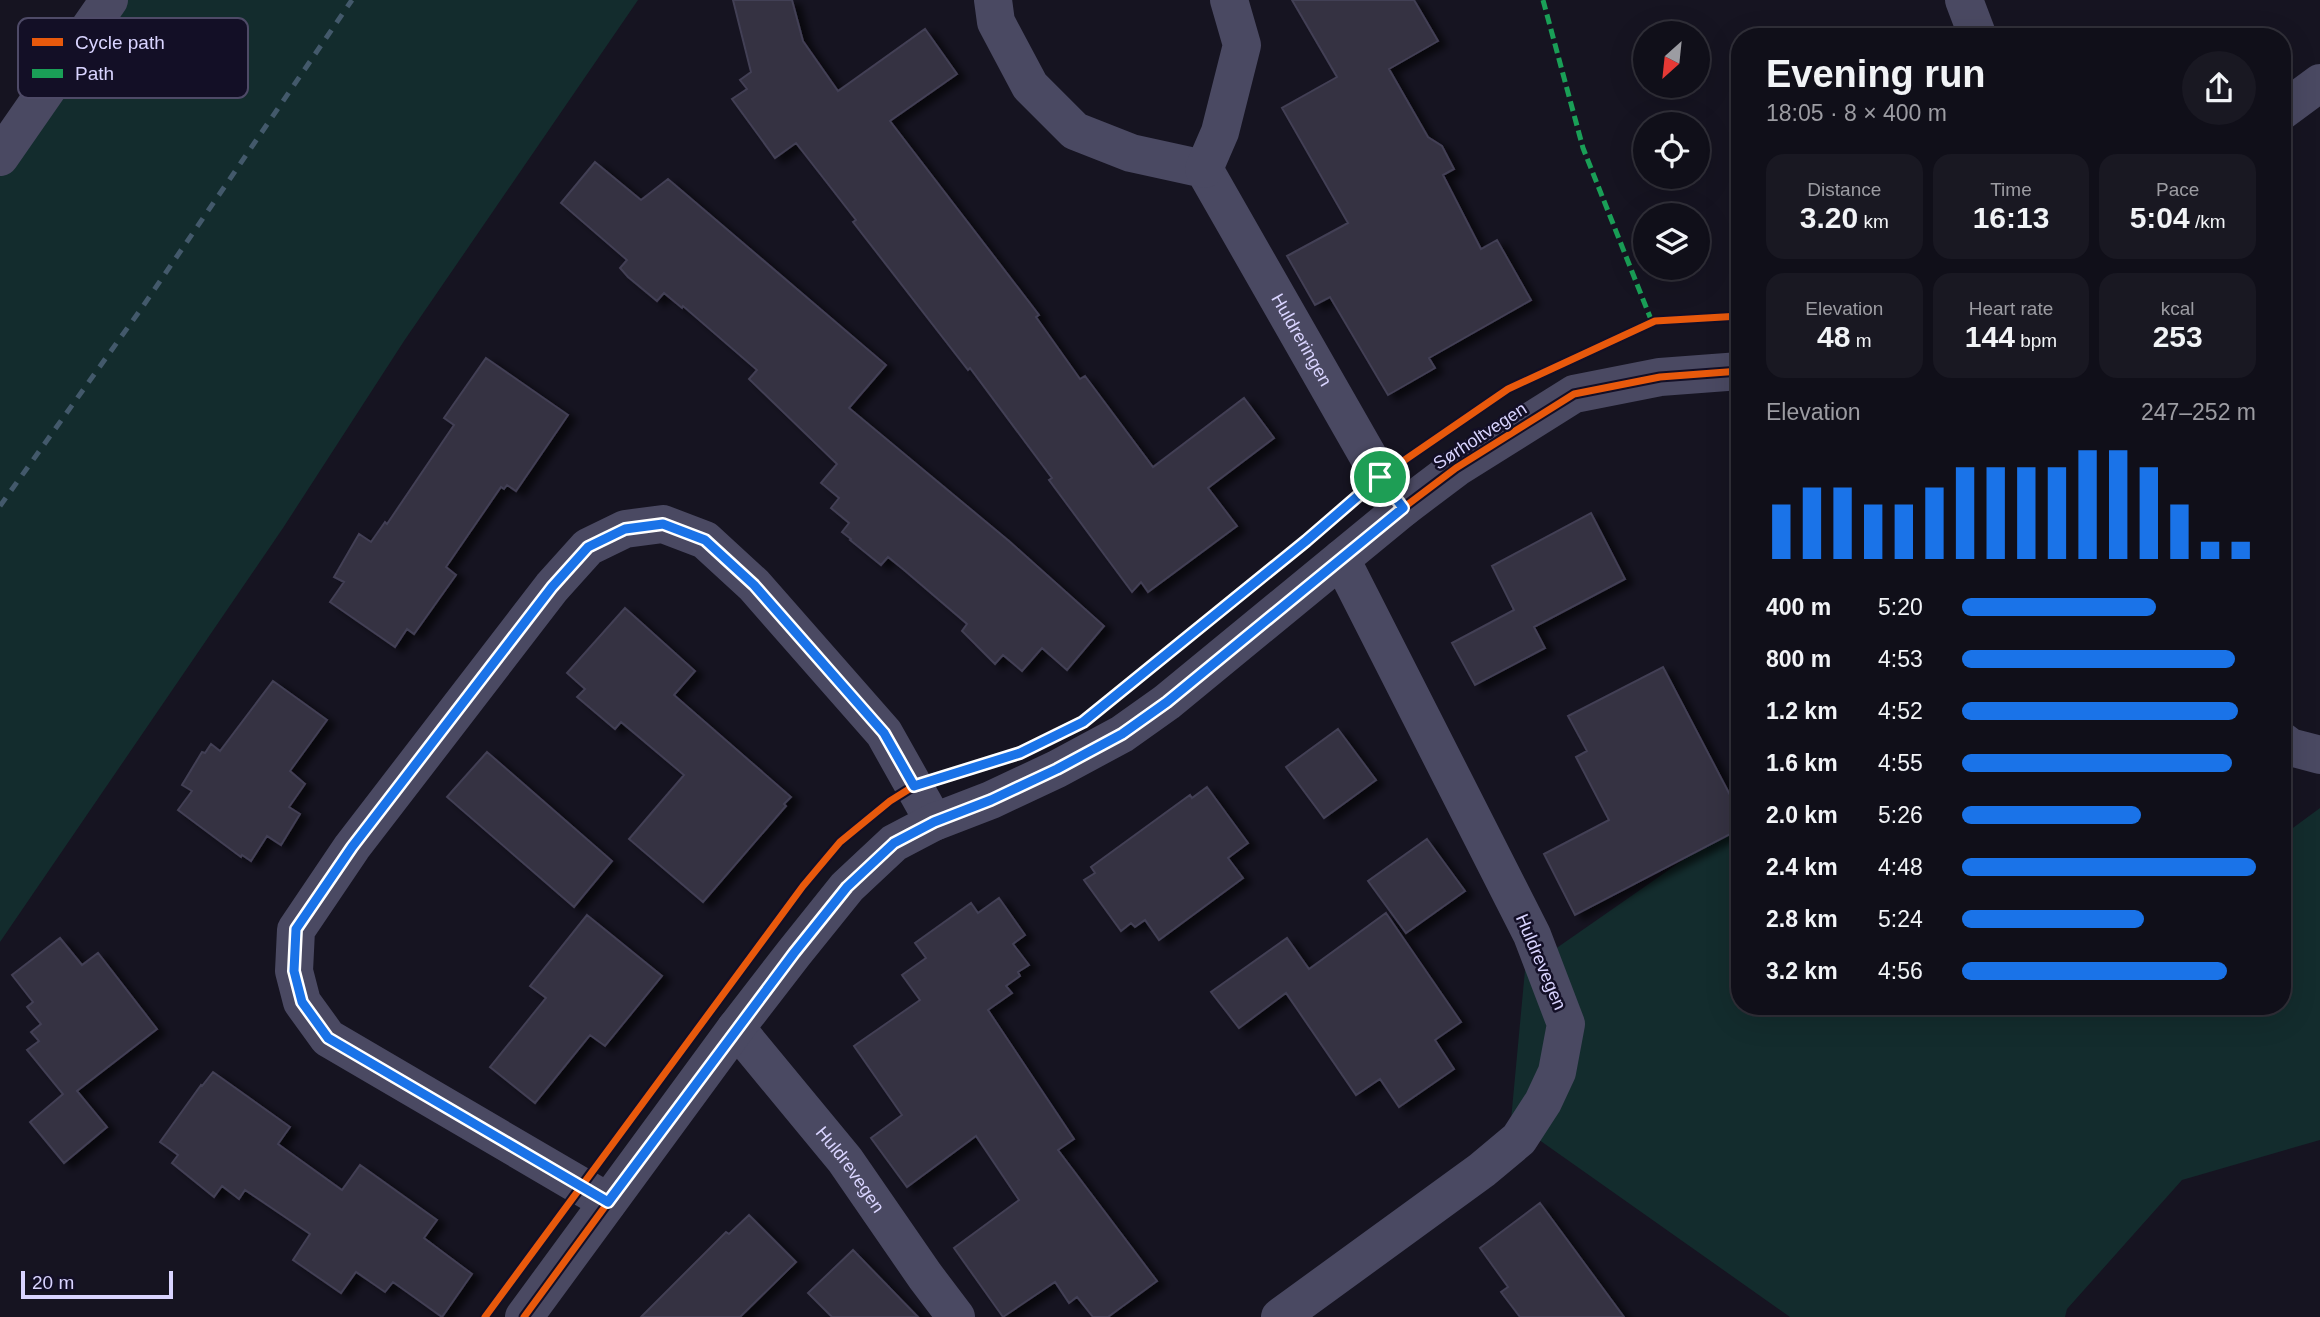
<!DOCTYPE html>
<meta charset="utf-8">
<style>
:root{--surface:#100f19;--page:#191822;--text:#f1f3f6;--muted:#9c9ca2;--line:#302f38;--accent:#1a73e8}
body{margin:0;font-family:Helvetica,sans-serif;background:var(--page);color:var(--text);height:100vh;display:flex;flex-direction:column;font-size:26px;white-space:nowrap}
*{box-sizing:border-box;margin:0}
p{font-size:23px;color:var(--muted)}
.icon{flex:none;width:38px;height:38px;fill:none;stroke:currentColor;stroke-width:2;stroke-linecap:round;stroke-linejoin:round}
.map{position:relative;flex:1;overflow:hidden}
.side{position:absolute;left:1731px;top:28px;width:560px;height:987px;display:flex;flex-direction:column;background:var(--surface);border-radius:28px;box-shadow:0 7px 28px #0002,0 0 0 2px var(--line)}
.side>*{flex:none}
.needle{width:46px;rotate:207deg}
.tools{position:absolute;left:1633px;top:21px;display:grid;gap:14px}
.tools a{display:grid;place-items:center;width:77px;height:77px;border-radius:50%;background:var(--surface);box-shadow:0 7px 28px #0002,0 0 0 2px var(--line);font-size:35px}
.scale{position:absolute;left:21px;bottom:18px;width:152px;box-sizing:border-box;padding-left:7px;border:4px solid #d9d4ff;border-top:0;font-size:19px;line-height:24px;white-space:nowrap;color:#d9d4ff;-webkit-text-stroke:5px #130f26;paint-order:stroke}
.pin{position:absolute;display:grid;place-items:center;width:60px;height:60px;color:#fff;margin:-30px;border:4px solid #fff;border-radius:50%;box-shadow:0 2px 7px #0007}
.round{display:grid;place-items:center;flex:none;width:74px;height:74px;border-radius:37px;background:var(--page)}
.head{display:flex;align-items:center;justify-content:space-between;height:119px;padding:0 35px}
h1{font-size:38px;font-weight:600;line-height:52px}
.stats{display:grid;grid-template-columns:repeat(3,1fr);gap:10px;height:119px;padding:7px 35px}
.stats div{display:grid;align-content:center;border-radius:18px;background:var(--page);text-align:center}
.stats b{font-size:30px;font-weight:600}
.stats small{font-size:19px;font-weight:400}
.stats p{font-size:19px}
.chart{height:196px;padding:14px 35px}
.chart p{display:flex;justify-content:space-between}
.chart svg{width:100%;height:126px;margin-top:7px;stroke:var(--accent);stroke-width:6}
ul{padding:0 35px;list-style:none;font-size:23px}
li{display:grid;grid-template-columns:112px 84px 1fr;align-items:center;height:52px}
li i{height:18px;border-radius:9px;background:var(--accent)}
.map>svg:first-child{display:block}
.green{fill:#132c2d}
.building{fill:#343243;stroke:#433f54;stroke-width:2;filter:url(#shadow)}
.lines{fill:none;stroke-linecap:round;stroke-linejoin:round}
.path{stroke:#44505f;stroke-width:4.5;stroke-dasharray:3.5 5;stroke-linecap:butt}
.street{stroke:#4a4962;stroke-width:38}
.rail{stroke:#43596b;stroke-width:5;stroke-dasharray:10 9;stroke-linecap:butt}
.quiet{stroke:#1a9f57;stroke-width:5;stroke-dasharray:10 5;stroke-linecap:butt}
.cycleway-casing{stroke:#130f26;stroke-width:11}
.cycleway{stroke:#e8590c;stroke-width:7}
.route-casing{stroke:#fff;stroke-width:14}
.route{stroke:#1a73e8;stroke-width:9}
.labels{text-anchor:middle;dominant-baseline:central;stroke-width:5;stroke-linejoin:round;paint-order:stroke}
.street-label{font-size:18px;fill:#d9d4ff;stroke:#130f26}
.key{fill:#130f26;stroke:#4e4a67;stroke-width:2}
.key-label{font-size:19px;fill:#d9d4ff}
</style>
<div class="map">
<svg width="2320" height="1317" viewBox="0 0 2320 1317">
<defs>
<filter id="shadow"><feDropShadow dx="8" dy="4.5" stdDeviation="3.5" flood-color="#0009"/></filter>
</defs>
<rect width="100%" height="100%" fill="#161421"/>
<path class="green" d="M116,0H638L404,341L283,528L0,942V133Z
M2320,808V1140L2182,1180L2067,1309L2065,1317H1790L1511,1120L1525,970L1739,821L1740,1006H2282V836Z"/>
<path class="building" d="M733,0H792L803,41L838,91L925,29L957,74L890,121L1039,315L1036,317L1080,379L1085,376L1153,467L1244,398L1274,438L1208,488L1237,526L1148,592L1141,582L1132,592L1049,480L1052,478L970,368L968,370L853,222L856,220L796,143L775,158L732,99L747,89L740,80L751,72Z
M1292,0H1414L1438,41L1389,69L1428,137L1442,146L1454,169L1443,175L1481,249L1497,240L1531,300L1429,358L1435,368L1388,395L1330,297L1315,305L1287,256L1348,223L1282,108L1337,77Z
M595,162L641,200L668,179L886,365L849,408L1009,541L1104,626L1067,670L1042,648L1022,671L1003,655L995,664L962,631L967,624L904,570L888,557L881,565L850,540L851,539L842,532L849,523L831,508L839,498L821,483L837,464L749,379L757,370L683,306L682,308L664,293L657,301L628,277L620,268L627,260L561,203Z
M486,358L568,415L516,491L507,485L504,489L501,487L446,567L456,575L414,634L407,629L395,647L330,602L344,582L334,577L359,534L371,542L385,522L387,524L454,425L444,418Z
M1591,513L1625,579L1534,627L1545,648L1475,685L1452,643L1514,610L1492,566Z
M625,608L695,671L674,695L791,797L784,804L786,806L703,902L629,839L684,775L621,722L615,729L577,697L585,689L567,673Z
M1663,667L1740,814V829L1575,915L1544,854L1609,820L1576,757L1587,751L1568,716Z
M273,681L327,720L290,771L305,784L289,807L300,814L281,845L267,836L251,861L242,855L241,857L178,810L192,791L182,785L202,752L205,753L211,744L220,751Z
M1338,729L1376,780L1324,818L1286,767Z
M487,752L612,861L574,907L447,797Z
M1207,787L1248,843L1228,858L1243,878L1159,940L1145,920L1135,927L1131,923L1121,931L1084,880L1095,873L1091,867L1190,795L1192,798Z
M1427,839L1465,891L1406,933L1368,881Z
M999,898L1025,935L1013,944L1029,965L1018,972L1020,976L1006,986L1012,993L988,1010L1074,1139L1058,1150L1157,1281L1108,1317H1093L1077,1297L1069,1303L1055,1282L1003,1317L954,1248L1019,1200L976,1136L907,1187L871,1138L902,1115L854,1046L920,1000L902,975L926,958L915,943L971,903L978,913Z
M1386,913L1461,1022L1435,1040L1454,1069L1399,1107L1380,1079L1356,1095L1286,993L1239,1028L1211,992L1287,938L1309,969Z
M587,915L662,976L605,1046L590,1035L535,1103L490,1067L546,998L530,986Z
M60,938L82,965L98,953L157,1029L77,1091L107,1127L64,1163L30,1122L63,1094L27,1050L39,1041L31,1032L41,1024L27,1007L33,1002L12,975Z
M213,1072L290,1127L278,1144L342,1190L360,1165L437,1220L424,1238L472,1274L442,1317L393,1282L385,1292L356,1272L341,1293L293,1260L310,1234L245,1190L239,1199L222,1186L214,1197L172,1163L178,1155L160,1142L201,1085L202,1086Z
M1540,1203L1624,1317H1520L1501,1292L1508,1287L1480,1248Z
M749,1215L796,1262L740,1317H641L726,1232L729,1234Z
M853,1250L918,1317H832L808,1293Z"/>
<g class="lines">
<path class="path" d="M1739,1002H1740"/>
<g class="street">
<path id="s1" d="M993,0L996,22L1030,86L1075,131L1131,153L1204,169L1380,477L1403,508"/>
<path d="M1964,0L1978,37"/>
<path d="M2282,111L2320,83"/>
<path d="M0,157L109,0"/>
<path d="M1204,169L1220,132L1242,45L1229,0"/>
<path d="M2282,741L2290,747L2320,755"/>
<path id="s2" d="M736,1028L845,1160L925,1276L956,1317"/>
<path d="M608,1202L328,1038L302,1002L294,971L296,930L352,847L552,587L588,547L625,529L663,524L705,540L754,585L884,733L934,822"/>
<path d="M524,1317L736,1028L794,953L847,887L894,843L934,822L991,800L1057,769L1122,734L1167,702L1403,508L1456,468L1574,394L1660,377L1740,371"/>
<path d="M1280,1317L1482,1170L1519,1139L1543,1102L1557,1072L1566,1024L1532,935L1341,559"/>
</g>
<path class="rail" d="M0,506L141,309L352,0"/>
<path class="quiet" d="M1543,0L1583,148L1652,322"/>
<g class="cycleway-casing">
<path id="cycleway" d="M485,1317L803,886L840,842L890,801L914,786L966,771L1020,753L1083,722L1306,541L1380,477L1508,389L1655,321L1740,316
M524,1317L736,1028L794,953L847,887L894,843L934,822L991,800L1057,769L1122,734L1167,702L1403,508L1456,468L1574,394L1660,377L1740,371"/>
</g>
<use href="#cycleway" class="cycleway"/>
</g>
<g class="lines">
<g class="route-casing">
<path id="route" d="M1380,477L1403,508L1167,702L1122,734L1057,769L991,800L934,822L894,843L847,887L794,953L608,1202L328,1038L302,1002L294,971L296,929L352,847L552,587L588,547L625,529L663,524L705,540L754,585L884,733L914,786L1020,753L1083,722L1306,541Z"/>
</g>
<use href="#route" class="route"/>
</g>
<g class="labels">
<g class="street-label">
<text stroke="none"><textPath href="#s1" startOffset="490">Huldreringen</textPath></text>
<text transform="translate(1480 436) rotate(-33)">Sørholtvegen</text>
<text transform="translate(1541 962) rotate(67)">Huldrevegen</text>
<text stroke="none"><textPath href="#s2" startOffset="182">Huldrevegen</textPath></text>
</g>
</g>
<rect x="18" y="18" width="230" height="80" rx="10" class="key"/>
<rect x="32" y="38" width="31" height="8" fill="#e8590c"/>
<rect x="32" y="69" width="31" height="9" fill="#1a9f57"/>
<g class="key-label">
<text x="75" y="49">Cycle path</text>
<text x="75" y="80">Path</text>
</g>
</svg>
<div class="tools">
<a><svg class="needle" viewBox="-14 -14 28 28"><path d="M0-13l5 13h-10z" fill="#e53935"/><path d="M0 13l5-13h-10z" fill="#9c9ca2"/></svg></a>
<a><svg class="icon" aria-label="locate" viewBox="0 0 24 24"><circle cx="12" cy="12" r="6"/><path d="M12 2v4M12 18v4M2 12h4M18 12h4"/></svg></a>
<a><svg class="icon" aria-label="layers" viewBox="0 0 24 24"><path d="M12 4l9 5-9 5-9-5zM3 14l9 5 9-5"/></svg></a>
</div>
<div class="scale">20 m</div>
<div class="pin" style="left:1380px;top:477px;background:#1e9e55"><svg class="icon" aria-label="arrive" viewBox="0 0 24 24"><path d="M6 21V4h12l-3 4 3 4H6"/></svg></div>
<section class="side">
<div class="head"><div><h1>Evening run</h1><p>18:05 · 8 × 400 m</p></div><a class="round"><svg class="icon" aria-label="share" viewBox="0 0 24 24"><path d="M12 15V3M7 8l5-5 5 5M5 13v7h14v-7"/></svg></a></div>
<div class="stats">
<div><p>Distance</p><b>3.20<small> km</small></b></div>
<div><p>Time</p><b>16:13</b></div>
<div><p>Pace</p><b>5:04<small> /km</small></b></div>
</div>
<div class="stats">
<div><p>Elevation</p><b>48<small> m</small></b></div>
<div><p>Heart rate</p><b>144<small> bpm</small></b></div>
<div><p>kcal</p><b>253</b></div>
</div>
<div class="chart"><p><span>Elevation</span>247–252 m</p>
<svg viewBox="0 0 160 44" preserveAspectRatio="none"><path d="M5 44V25M15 44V19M25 44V19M35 44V25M45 44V25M55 44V19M65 44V12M75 44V12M85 44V12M95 44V12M105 44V6M115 44V6M125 44V12M135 44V25M145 44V38M155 44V38"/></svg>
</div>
<ul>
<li><b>400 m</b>5:20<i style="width:66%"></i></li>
<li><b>800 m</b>4:53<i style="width:93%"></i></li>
<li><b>1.2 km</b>4:52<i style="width:94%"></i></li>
<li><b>1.6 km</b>4:55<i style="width:92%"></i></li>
<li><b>2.0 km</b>5:26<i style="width:61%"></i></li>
<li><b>2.4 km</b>4:48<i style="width:100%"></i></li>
<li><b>2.8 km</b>5:24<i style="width:62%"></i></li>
<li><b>3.2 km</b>4:56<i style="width:90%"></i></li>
</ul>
</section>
</div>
